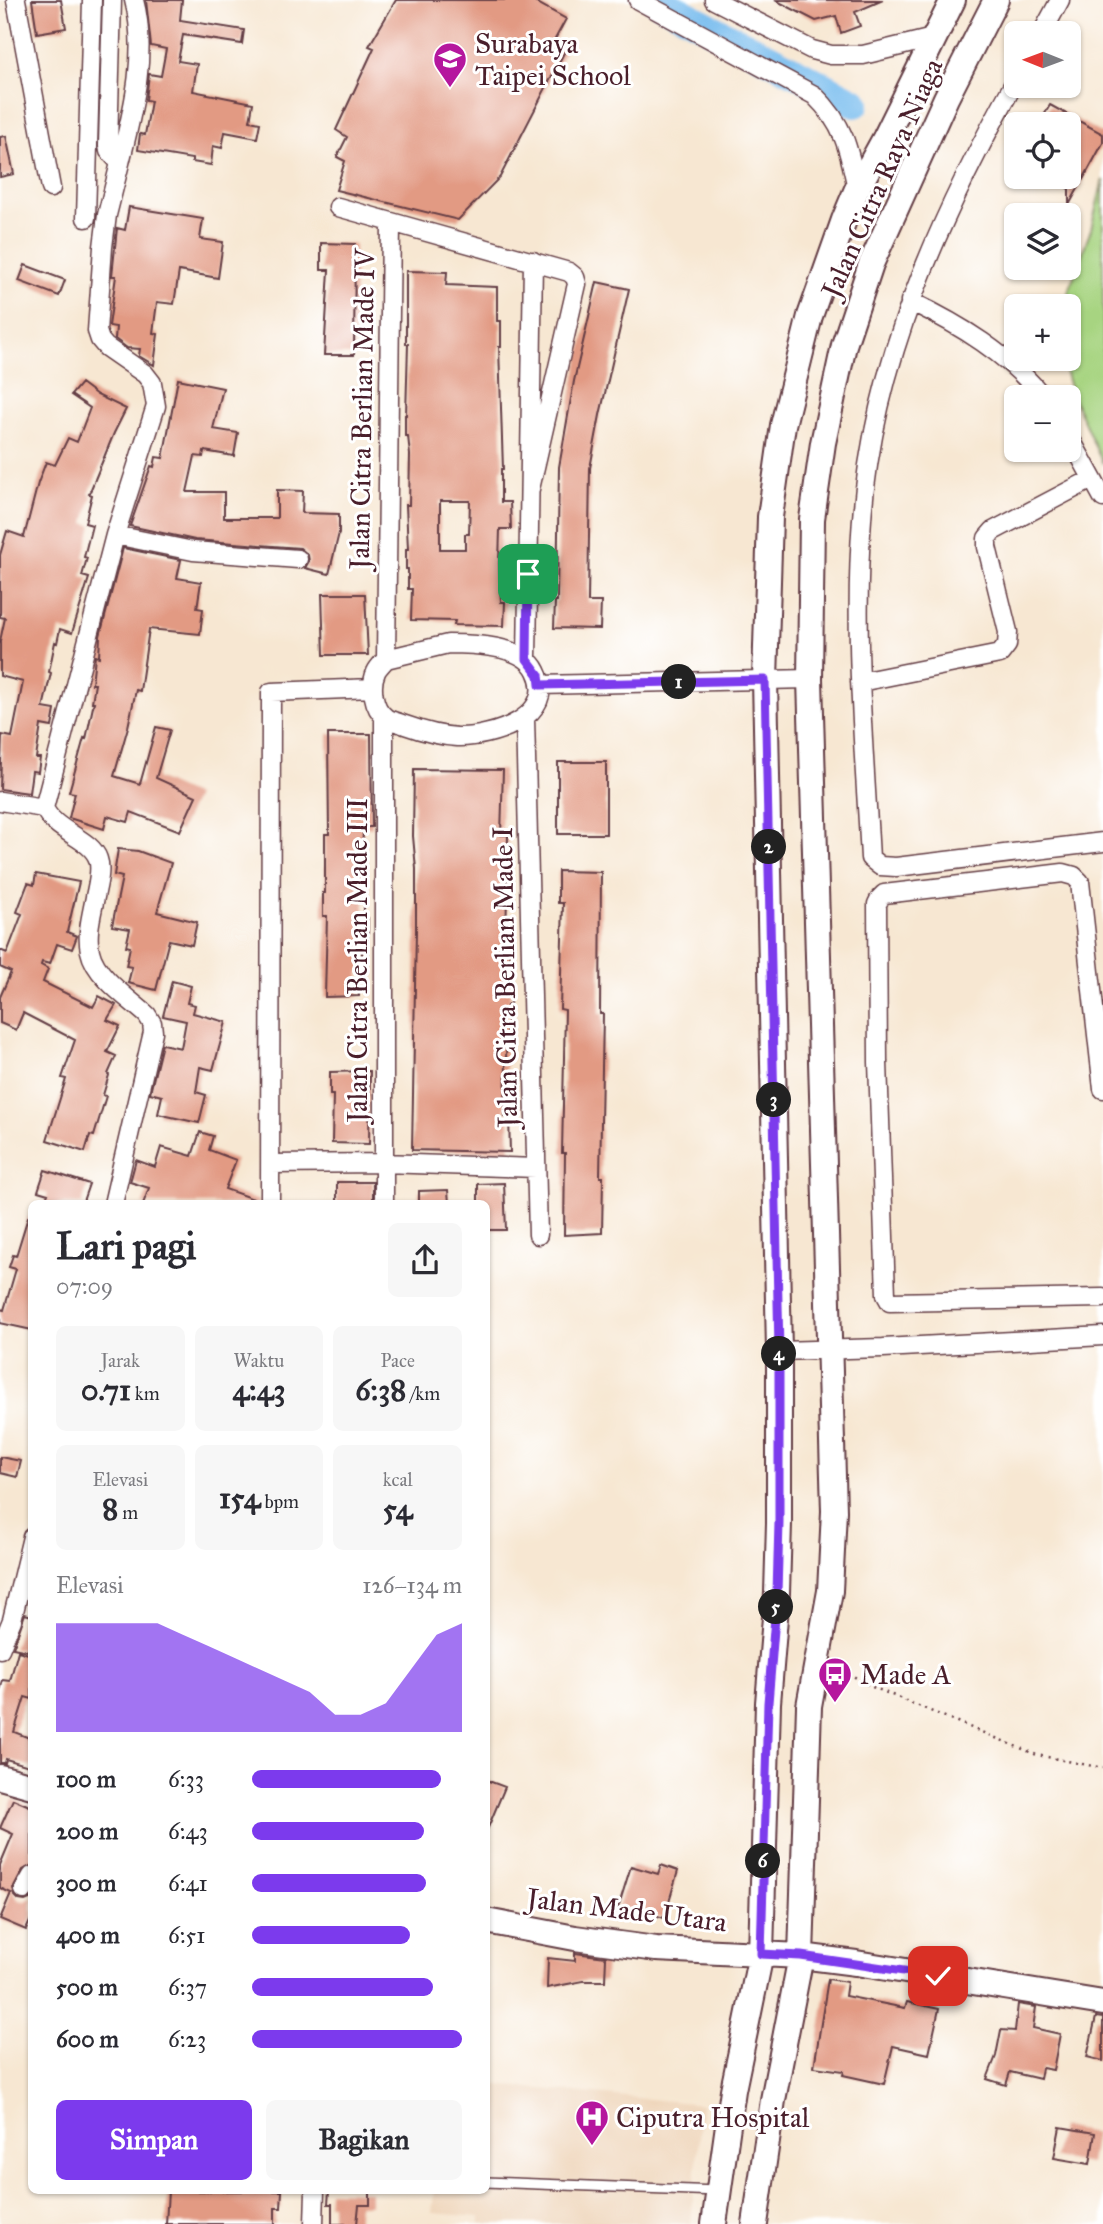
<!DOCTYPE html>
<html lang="id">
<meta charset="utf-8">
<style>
:root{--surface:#fff;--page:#f7f7f7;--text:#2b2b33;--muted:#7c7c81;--accent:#7c3aed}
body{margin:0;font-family:"IM FELL Great Primer",serif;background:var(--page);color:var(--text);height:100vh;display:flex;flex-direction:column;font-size:26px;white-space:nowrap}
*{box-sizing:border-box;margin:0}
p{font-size:23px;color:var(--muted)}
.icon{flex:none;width:38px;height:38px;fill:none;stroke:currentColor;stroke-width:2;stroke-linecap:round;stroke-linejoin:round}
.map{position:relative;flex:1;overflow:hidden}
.details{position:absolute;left:28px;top:1200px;width:462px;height:994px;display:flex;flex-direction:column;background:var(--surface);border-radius:10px;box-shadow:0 2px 5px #0004}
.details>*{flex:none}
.needle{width:46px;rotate:271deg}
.controls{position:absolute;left:1004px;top:21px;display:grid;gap:14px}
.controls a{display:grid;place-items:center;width:77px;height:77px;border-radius:10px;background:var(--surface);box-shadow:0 2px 5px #0004;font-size:35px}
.pin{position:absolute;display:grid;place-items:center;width:60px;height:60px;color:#fff;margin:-30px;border-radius:14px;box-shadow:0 4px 10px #0006}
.km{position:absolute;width:35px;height:35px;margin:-18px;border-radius:50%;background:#222;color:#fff;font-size:19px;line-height:35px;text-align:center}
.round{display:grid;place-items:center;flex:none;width:74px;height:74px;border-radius:10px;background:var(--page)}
.headline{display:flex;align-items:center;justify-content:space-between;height:119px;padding:0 28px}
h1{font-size:38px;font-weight:700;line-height:52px}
.metrics{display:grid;grid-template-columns:repeat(3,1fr);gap:10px;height:119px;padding:7px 28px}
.metrics div{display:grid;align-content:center;border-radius:10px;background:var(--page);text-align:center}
.metrics b{font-size:30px;font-weight:700}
.metrics small{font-size:19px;font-weight:400}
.metrics p{font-size:19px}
.chart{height:196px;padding:14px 28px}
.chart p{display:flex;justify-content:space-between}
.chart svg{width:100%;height:126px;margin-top:7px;fill:var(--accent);opacity:.7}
.cta{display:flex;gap:14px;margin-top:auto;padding:14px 28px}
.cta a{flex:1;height:80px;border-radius:10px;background:var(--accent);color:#fff;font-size:28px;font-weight:700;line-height:80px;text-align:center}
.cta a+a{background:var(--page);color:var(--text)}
ul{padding:0 28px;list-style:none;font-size:23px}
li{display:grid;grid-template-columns:112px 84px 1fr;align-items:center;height:52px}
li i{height:18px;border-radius:9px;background:var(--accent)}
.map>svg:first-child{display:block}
.built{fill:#efd6bb}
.green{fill:#a7d481;stroke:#787a56;stroke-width:2}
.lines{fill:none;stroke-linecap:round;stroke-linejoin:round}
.river{stroke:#77bcee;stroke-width:30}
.building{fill:#e29a83;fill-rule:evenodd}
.lane-casing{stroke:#643d44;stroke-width:12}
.street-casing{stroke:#643d44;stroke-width:21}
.secondary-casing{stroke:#643d44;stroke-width:28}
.path{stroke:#643d44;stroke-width:2.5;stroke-dasharray:2 5;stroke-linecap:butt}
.lane{stroke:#fff;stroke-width:9}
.street{stroke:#fff;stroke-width:18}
.secondary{stroke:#fff;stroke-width:24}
.route-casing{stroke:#fff;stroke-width:14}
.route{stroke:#7c3aed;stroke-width:9}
.labels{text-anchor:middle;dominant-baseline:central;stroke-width:6;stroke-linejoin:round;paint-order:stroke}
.poi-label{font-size:28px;fill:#4a1f2b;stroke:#fff;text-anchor:start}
.street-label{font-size:28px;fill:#4a1f2b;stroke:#fff}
</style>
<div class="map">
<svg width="1103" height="2224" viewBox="0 0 1103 2224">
<rect width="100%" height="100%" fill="#fff"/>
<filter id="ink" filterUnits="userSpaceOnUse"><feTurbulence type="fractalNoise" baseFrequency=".0143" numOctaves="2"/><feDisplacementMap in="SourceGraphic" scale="14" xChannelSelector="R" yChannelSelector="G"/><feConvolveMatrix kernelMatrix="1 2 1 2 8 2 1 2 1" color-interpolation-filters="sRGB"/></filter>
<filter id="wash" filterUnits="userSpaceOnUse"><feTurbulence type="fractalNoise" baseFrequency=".00686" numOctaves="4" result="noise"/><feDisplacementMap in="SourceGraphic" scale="28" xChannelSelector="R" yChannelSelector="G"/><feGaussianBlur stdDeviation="1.57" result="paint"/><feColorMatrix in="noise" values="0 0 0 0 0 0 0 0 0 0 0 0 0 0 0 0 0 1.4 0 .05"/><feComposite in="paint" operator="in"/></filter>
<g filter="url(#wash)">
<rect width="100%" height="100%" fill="#f7e7d2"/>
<path class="built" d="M487,2084L702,2104L691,2224H480V2217L432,2213L434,2191H486Z"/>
<path class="green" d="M1103,180V464L1072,395L1062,359H1069V306H1065L1069,290L1091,229Z"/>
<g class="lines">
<path class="river" d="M657,0L855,103"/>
</g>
<g id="blocks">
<path class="building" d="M32,0H61L66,28L37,33Z
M146,0H182L180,20L244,30L242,44L183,35L178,61L197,64L193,91L253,103L250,121L260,123L257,138L225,132L222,148L213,146L211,165L192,162V159L138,150L140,134L145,135L151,101L146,100L149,74L161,76L166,49L151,46Z
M396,0H532L566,19L554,41L567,47L500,177L458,220L336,190L345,161L337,157L347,137L336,130L374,48L369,46Z
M775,0H883L855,12L860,26L841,33L836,16L816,21Z
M1050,105L1103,134V143L1069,205V189L1048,177H1069V124H1039Z
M6,136L14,174L0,177V137Z
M129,207L203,219L200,239L223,242L218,278L179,271L174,304L157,302L153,333L158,334L154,365L139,356L140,349L127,348L115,339L116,327L109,326L116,276H112L117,228L125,230Z
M321,243L355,244L354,355H324L329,270H321Z
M25,265L65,280L59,296L19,281Z
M406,271L447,272L446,285L497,287V321H501V347H499L503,469H501V502H510L511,529H500L499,563L501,602H505L504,626L454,625L455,621L411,620L412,589H408V569H406V549H408L406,505H409L410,455L408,436H405V415H406L408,344H406ZM440,501H470L469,534H465V549H440Z
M597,282L629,289L600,415L590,468L588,602H601L600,629L554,628L555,601H557L559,467L574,381Z
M178,379L223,388L213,429L238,433L234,456L204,451L203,457L195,456L187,492H224V518H277V490L303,491L302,513L339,514V533L329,574L305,568L309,561L308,555L300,548L195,540L130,526L151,466L154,467L156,457L163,458Z
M81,383L97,395L126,409L114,433L89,494L92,495L85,523L92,525L84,557L87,558L82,576L89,578L72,633L60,629L57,643L55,642L49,672L51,673L43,708L55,710L52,727L41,725L36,758H40L38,772L32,771L29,793L0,789L2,735L12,737L23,682L0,676V641L5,618L0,617V555L7,531L24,537L38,483L46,462L55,465L68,438L77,442L90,408L71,395Z
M123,548L181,560L177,578L201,582L197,608L203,609L200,634L149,629L140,691L136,690L128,727L114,776L140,784L156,727L170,730L156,778L196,796L180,831L131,812L128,822L107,816L104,829L69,818L75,793L69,792L84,738L86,739L94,702H92L95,684H92L95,656L99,657L100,636Z
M322,594H365L368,655H324Z
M328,734H371L372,827H363L362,862H364V918H368V948H362V971H359V996L325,997L327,916H323V893H325V834H329Z
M558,762H606V834H558Z
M414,769L503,770L501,835H508L506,945H509L510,977V1005H507L505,1117H509L510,1152L412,1150L416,931V869L413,836Z
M118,849L138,851L171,863L157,912L197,922L192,945L169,940L156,990L128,983L132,967L126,966L130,947L126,946L130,929L112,926L122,877L114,875Z
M558,871L601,872L600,1014H603L600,1177H603L602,1233L564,1235L565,1153H562L565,1010L560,1009L563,903H558Z
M36,874L79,882L67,932L77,936L72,949L57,944L50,964L42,962L41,965L48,969L43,982L93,1007L99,996L116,1005L107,1020L120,1026L107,1052L116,1056L108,1074L109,1075L103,1095L106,1096L94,1136L90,1135L85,1152L47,1140L66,1079L62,1078L75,1040L23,1013L16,1030L0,1023V997L11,972L0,967V950L7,953L22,914L17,912L28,883L34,885Z
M172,981L191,986L187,1003L195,1005L193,1013L226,1022L213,1070L200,1067L196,1092L206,1095L199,1123L158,1114L162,1096L150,1093L162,1044L181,1048L186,1021L163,1016Z
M370,1071L369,1144L332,1143L333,1095H330V1072Z
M200,1132L213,1136L209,1150L236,1160L225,1189L259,1201V1204H143L149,1188L130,1182L136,1160L155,1167L161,1147L192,1156Z
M45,1170L89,1184L82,1204H44L48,1194L38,1191Z
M337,1182H373V1204H337Z
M504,1183L506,1230H486V1204H478V1184Z
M448,1190L449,1204H419V1191Z
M28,1217H32V1330L0,1323V1309L4,1310L16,1269L9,1267L13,1255L16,1256Z
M0,1457L21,1461L17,1477L0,1473Z
M25,1614L32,1616V1634L28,1651L13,1648Z
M18,1651L32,1655V1699L25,1697L14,1732L32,1739V1767L6,1759L5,1763H0V1691L3,1680L10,1681Z
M486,1780L505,1787L487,1830H486Z
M13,1799L32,1807V1865L23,1870L13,1889L15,1896L19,1900L25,1901L32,1898V1917L26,1930L0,1919L11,1893L0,1888V1865L13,1834L0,1828Z
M661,1865L678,1871L664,1918L645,1912L644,1916L618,1908L631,1866L658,1874Z
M575,1953L606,1957L605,1981H583L547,1988L548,1958L575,1961Z
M828,1979L847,1982L845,1996L905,2008L907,2002L939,2009L929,2054L893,2046L884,2084L843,2075L844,2071L814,2067Z
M1018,2004L1036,2007L1033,2028L1060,2034L1053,2070L1042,2068L1040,2079L1010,2072L1006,2085L987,2079L996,2056L1001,2030L1015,2031Z
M1096,2017L1103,2018V2061L1087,2057Z
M1060,2127L1095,2133L1090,2164L1054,2158Z
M168,2191H282L281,2208H275V2224H166Z
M329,2191L370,2192V2205H359L357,2224H332V2204H328Z"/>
</g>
</g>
<g filter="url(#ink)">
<use href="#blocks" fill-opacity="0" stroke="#643d44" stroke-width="2"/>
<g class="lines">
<g class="lane-casing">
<path id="lane" d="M486,2182L717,2191"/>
</g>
<g class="street-casing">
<path id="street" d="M16,0L51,188
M638,0L814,95C844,124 849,149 857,189
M714,0L812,50L831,55H863L933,38
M1042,33L1060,0
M1017,78C941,214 873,362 862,519C853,632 864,746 870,858L880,866L896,867L1103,842
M120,163C133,110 148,53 134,0
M338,207L569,272L575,277L577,284L530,489
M86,218L92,0
M910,301C960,325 1008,354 1043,397
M1069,436L1103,498
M115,535L193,551L298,559
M448,644C473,644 524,645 536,671C559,717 491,738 457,737C439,736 422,731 405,725C399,722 389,721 385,717C373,708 370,685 376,672C378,667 383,663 386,659Z
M527,658L533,261
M386,659L391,223
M860,682L1000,654L1007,645L1008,632L987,547V538L993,531L1092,479
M540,685L810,679
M525,718L538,1235
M0,801L44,808
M44,808L115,535L156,406L152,383L145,374L106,347L100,340L97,331L103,247L107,215L120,163L109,151L108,145L112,0
M44,808C55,832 91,838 98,859C102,870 97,886 95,897C92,914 86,933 90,951C95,976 128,998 147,1015L152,1023L153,1032L113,1204
M1103,1089L1080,882L1074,876L1063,873L884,894L880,898L877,904L878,1062L886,1295L890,1302L1103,1298
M270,1164L383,1163L536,1168
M270,1204L271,692L373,688
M384,1204V717
M779,1351L883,1348L1103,1336
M0,1649L12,1620L32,1537
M24,1890L32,1876
M314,2224L315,2191"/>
</g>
<g class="secondary-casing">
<path id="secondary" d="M0,1777L32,1786
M486,1921L575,1938L656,1949L801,1956L856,1963L1103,2003
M714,2224L733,2090L761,1954L768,1703L777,1593L779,1523V1351L765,679L770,517L783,425L810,316L844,220L857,189L885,138L953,0
M755,2224L773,2100L801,1956L809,1706L830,1591L834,1511L810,679L812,519L823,443L844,345L871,264L946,98L996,0"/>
</g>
<path class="path" d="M836,1666L870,1686L1037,1755L1103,1768"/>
<use href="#lane" class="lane"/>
<use href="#street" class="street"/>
<use href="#secondary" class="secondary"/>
</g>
</g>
<g class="lines" filter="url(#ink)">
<g class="route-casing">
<path id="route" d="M528,574L527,659L539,675L540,685L765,680L779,1351V1523L777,1593L768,1703L761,1954L801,1956L938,1976"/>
</g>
<use href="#route" class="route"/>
</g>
<defs>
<g id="school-pin" transform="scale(1.75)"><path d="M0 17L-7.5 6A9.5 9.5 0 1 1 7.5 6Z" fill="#b5179e" stroke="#fff"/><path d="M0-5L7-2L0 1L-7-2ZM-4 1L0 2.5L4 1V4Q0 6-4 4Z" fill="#fff"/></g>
<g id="bus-pin" transform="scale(1.75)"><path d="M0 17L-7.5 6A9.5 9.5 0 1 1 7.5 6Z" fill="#b5179e" stroke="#fff"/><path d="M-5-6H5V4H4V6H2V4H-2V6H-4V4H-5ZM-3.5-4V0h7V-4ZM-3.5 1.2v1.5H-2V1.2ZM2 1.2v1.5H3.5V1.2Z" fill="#fff"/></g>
<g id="hospital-pin" transform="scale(1.75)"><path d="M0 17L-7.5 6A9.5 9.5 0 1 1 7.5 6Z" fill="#b5179e" stroke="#fff"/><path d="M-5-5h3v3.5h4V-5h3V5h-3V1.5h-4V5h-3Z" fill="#fff"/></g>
</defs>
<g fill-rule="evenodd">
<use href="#school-pin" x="450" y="59"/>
<use href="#bus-pin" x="835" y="1674"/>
<use href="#hospital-pin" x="592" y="2117"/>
</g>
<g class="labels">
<g class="poi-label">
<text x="475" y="43">Surabaya<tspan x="475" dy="32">Taipei School</tspan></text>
<text x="860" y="1674">Made A</text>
<text x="616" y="2117">Ciputra Hospital</text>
</g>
<g class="street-label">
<text transform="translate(882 178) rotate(-66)">Jalan Citra Raya Niaga</text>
<text transform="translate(362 409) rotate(-89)">Jalan Citra Berlian Made IV</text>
<text transform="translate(357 960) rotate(-90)">Jalan Citra Berlian Made III</text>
<text transform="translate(505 977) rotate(-91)">Jalan Citra Berlian Made I</text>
<text transform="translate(627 1910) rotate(7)">Jalan Made Utara</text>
</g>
</g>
</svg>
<div class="controls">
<a><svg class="needle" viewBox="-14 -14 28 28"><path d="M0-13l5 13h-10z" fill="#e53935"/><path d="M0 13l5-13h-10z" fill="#7c7c81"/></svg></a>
<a><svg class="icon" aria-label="locate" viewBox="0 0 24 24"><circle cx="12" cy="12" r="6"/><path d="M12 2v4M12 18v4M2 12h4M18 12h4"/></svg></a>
<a><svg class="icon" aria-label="layers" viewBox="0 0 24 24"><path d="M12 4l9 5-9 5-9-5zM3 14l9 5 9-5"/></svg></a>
<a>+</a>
<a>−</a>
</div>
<div class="pin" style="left:528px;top:574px;background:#1e9e55"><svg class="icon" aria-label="arrive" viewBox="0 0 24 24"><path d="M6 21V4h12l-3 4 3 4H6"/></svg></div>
<div class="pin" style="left:938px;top:1976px;background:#d93025"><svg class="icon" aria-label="check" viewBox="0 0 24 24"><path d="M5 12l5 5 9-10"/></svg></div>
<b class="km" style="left:679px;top:682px">1</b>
<b class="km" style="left:769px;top:847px">2</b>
<b class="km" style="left:774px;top:1100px">3</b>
<b class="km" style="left:779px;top:1354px">4</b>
<b class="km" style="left:776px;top:1607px">5</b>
<b class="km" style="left:763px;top:1861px">6</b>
<section class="details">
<div class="headline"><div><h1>Lari pagi</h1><p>07:09</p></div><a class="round"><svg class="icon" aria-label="share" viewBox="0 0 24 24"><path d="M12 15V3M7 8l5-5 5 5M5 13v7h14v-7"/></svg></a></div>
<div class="metrics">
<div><p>Jarak</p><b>0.71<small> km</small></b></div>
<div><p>Waktu</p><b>4:43</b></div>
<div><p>Pace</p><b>6:38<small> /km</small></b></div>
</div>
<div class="metrics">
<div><p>Elevasi</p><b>8<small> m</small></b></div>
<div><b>154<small> bpm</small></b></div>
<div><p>kcal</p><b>54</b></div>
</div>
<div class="chart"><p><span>Elevasi</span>126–134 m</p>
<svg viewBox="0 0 160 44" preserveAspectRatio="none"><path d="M0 44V6L10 6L20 6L30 6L40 6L50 10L60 14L70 18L80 22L90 26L100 30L110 38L120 38L130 34L140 22L150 10L160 6V44z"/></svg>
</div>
<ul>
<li><b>100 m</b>6:33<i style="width:90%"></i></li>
<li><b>200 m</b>6:43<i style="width:82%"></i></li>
<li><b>300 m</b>6:41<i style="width:83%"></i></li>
<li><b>400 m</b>6:51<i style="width:75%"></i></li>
<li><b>500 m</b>6:37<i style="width:86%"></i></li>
<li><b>600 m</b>6:23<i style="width:100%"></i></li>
</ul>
<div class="cta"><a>Simpan</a><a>Bagikan</a></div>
</section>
</div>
